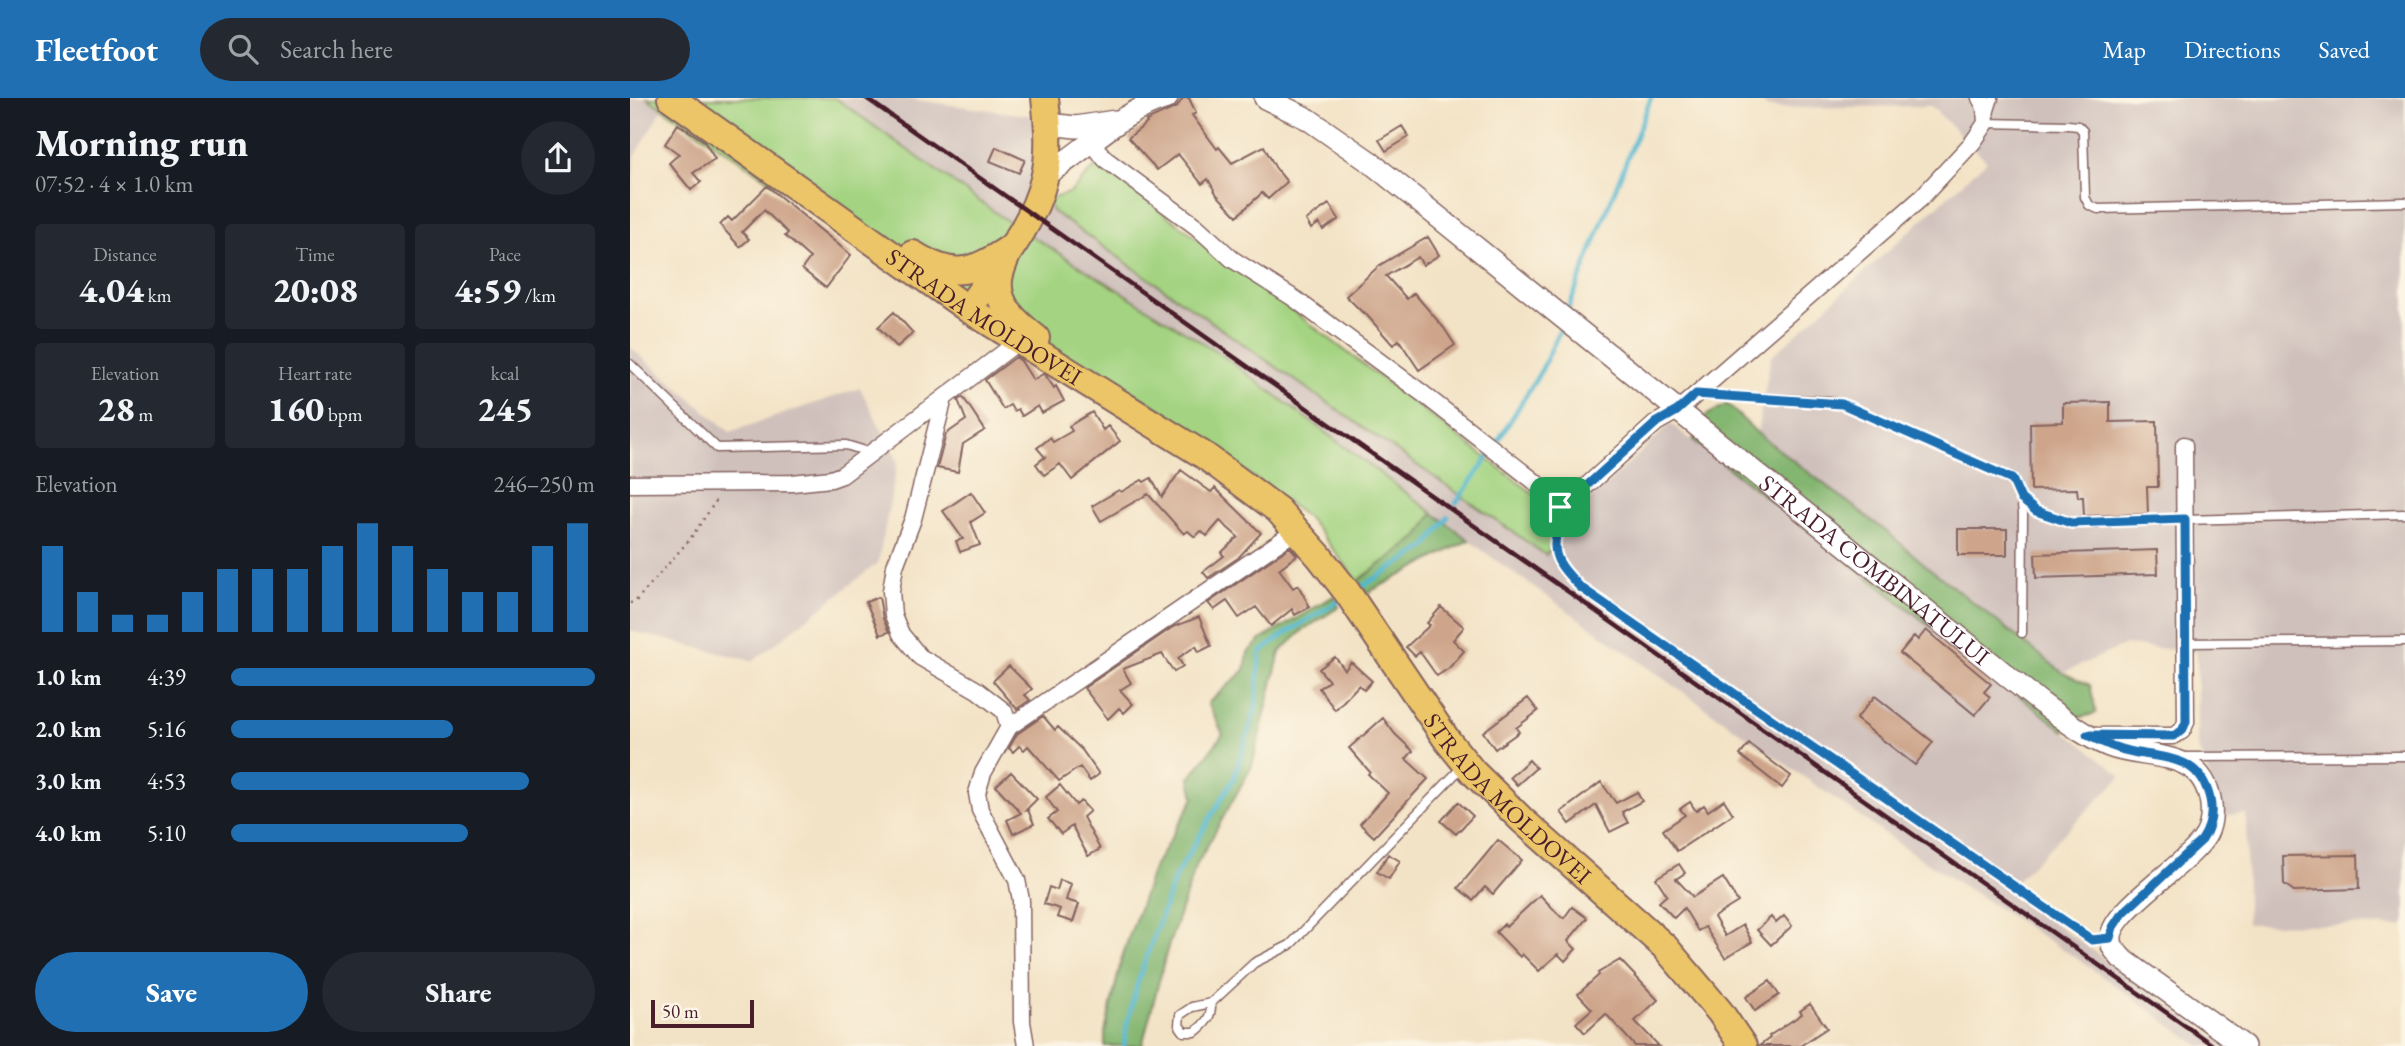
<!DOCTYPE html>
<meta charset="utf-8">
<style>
:root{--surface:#171b24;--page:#242831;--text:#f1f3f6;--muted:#9ea1a6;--accent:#1f6fb2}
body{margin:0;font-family:"EB Garamond",serif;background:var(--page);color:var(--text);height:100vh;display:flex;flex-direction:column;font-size:26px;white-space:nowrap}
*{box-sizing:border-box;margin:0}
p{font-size:23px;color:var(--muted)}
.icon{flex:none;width:38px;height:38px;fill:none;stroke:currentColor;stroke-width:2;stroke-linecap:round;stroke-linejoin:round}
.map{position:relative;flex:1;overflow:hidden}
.details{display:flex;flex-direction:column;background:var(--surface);width:630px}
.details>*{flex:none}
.scale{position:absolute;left:21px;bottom:18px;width:103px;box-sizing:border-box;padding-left:7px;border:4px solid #4a1f2b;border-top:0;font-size:19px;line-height:24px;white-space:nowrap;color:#4a1f2b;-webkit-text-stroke:5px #fcf5e5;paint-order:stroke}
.pin{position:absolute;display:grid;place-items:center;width:60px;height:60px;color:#fff;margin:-30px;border-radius:14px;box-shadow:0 4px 10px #0006}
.round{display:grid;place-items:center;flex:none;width:74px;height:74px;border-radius:37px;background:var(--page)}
.summary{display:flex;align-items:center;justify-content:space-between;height:119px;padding:0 35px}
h1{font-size:38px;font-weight:800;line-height:52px}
.figures{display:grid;grid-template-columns:repeat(3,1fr);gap:10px;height:119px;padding:7px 35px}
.figures div{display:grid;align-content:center;border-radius:7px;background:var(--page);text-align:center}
.figures b{font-size:35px;font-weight:800}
.figures small{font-size:19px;font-weight:400}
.figures p{font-size:19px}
.chart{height:196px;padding:14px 35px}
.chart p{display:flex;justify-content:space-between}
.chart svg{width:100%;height:126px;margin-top:7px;stroke:var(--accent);stroke-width:6}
.action{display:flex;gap:14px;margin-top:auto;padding:14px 35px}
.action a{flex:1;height:80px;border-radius:42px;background:var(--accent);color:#fff;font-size:28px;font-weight:800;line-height:80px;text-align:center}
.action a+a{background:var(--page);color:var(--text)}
ul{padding:0 35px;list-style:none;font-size:23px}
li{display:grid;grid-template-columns:112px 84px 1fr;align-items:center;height:52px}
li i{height:18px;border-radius:9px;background:var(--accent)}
header{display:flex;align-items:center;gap:42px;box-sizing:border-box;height:98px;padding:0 35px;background:var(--accent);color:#fff}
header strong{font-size:33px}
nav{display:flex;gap:38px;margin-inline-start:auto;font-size:24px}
.search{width:490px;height:63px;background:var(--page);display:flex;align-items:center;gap:18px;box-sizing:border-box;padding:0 24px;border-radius:38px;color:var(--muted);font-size:26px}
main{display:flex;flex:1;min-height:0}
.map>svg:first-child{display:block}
.industrial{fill:#cfc0bb}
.green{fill:#a4d482;stroke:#777a56;stroke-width:2}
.forest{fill:#83b670;stroke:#666a4e;stroke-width:2}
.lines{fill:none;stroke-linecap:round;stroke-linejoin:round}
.stream{stroke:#52b7d0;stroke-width:4.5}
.building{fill:#cea58b}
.service-casing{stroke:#856461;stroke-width:11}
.minor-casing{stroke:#856461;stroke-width:19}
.tertiary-casing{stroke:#856461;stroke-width:24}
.primary-casing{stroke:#856461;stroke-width:30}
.path{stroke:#856461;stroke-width:2.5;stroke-dasharray:2 5;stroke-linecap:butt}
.service{stroke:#fff;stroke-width:8}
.minor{stroke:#fff;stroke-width:16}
.tertiary{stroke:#fff;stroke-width:21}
.primary{stroke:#edc569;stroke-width:26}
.rail{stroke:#4a1f2b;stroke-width:4.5}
.route-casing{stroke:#fff;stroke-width:14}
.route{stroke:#1f6fb2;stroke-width:9}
.labels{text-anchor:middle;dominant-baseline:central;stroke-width:5;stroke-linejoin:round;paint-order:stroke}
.street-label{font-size:24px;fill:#4a1f2b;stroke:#fcf5e5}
</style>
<header>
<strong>Fleetfoot</strong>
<div class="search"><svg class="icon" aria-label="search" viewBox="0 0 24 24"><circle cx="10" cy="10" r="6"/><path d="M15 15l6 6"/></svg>Search here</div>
<nav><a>Map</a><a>Directions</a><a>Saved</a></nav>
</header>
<main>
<section class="details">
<div class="summary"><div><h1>Morning run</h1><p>07:52 · 4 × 1.0 km</p></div><a class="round"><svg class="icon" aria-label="share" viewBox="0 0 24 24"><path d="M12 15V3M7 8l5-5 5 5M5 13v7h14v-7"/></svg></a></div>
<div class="figures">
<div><p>Distance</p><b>4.04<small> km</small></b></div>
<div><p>Time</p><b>20:08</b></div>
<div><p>Pace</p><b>4:59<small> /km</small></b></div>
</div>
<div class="figures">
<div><p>Elevation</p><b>28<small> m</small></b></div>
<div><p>Heart rate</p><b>160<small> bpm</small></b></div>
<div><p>kcal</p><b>245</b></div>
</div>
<div class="chart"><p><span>Elevation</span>246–250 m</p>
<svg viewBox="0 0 160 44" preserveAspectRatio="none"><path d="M5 44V14M15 44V30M25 44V38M35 44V38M45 44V30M55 44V22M65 44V22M75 44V22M85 44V14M95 44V6M105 44V14M115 44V22M125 44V30M135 44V30M145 44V14M155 44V6"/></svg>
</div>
<ul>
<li><b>1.0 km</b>4:39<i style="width:100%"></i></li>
<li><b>2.0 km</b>5:16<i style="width:61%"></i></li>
<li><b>3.0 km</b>4:53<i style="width:82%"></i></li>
<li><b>4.0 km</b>5:10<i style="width:65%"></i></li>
</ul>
<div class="action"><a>Save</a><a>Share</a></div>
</section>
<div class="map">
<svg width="1775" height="948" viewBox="0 0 1775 948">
<rect width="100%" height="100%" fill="#fcf5e5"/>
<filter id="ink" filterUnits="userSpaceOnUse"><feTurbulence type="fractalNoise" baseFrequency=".0143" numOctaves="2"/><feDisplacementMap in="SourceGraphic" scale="14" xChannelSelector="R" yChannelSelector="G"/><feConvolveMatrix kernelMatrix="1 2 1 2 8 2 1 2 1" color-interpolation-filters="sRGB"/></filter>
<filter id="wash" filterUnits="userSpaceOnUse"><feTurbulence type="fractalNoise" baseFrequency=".00686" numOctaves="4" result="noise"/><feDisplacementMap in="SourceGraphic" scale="28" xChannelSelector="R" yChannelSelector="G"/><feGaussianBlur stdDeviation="1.57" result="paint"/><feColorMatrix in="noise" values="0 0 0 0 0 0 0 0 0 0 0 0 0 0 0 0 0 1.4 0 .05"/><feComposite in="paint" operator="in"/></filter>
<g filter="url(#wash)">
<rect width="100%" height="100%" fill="#f3e3c6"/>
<path class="industrial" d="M0,0H17L32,11L5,59L0,106Z
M205,0H271L403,18L404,65L422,113L916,457L938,422L1041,326L1492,678L1377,792L1598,948H1570L1449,862L1282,755L864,461L589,255L373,120Z
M1127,0H1775V826L1772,828L1617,826L1616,716L1595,717L1567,648V554L1495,547L1433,575L1299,470L1257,434L1127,335L1141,259L1357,63L1301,8L1138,10Z
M0,249L100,334L230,290L268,363L248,465L123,563L0,533Z"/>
<path class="green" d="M17,0H205L373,120L589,255L803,415L789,438L728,483L679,421L533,312L198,122Z
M472,62L497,87L938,422L916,457L422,113L418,102L441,94Z"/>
<path class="forest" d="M1097,306L1127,335L1257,434L1299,470L1433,575L1460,587L1466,615L1445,621L1434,633L1063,342L1074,319Z
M803,415L839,442L737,495L728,483L789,438Z
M704,498L709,509L672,533L650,554L622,668L566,768L537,852L512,948H475V934L492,859L523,771L564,700L560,680L593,636L578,605L615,572L618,554L632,541Z"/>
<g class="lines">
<path class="stream" d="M937,214L1021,0
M867,345L912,271L931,230
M826,405L859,358
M728,491L796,449L818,419
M494,948L497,925L509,880L545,779L603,682L626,609L630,555C654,534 685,518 712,501"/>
</g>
<g id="blocks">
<path class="building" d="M553,0H559L566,15L562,17L587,51L589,49L602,65L634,48L645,69L657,84L638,101L632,95L607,118L587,97L578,81L572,86L548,56L527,72L498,40L517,25L516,23L547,9Z
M48,26L74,43L85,61L63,75L71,84L61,92L39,65L49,56L35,46Z
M772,28L779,39L756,53L749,42Z
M366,49L395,62L389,75L360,63Z
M137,88L221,157L196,190L172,171L180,160L155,138L158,135L134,112L112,134L119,141L110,149L90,127L98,119L102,123Z
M699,106L709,121L693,132L689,125L681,131L676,122Z
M798,139L809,157L793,167L788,159L756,178L777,201L784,195L814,230L825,247L789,272L769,242L763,247L734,214L733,215L716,198L750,167Z
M264,214L283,235L267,249L248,229Z
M386,259L391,263L403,282L413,276L416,278L424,290L426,288L434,303L412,315L408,308L392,318L388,311L384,313L380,307L373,311L355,282Z
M333,299L355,332L333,346L328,374L307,370L316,336L336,322L328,302Z
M1480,304V324L1527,323L1528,389H1517L1518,416L1454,418L1453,399H1448L1447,391L1401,392L1400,325L1433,324V305Z
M462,314L473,332L478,328L490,343L442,382L430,366L414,377L406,366L415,359L407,350L420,340L423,344L442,333L439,328Z
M551,372L581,394L585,390L631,435L608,460L578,480L573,474L594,458L591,455L608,439L590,423L577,438L571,433L565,439L558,433L554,436L518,396L471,423L462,408L489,392L491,394L512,382L514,384L521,380L532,399Z
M341,394L355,415L341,424L350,447L330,454L326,443L333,441L313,413Z
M1328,431H1377V457H1328Z
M660,449L667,457L649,471L663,490L668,487L680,509L665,517L662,511L641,528L626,509L609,520L597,503L584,512L578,505Z
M1527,452L1528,476L1406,480L1405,456Z
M249,499L253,521L259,534L250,537L236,504Z
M811,509L834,529L823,542L834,553L819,570L807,578L790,554L785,558L776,549L800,527L797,525Z
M569,519L581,548L569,554L566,548L548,560L553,568L544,574L532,556L493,571L501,585L490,592L503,606L494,615L489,610L478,621L454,590L543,529Z
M1296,532L1361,586L1354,594L1360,599L1345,617L1270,555L1284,538L1288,542Z
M705,559L715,572L721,564L742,583L734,592L729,587L705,612L689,590L699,583L689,571Z
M379,568L402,591L395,597L400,602L387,611L363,583Z
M1245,598L1303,644L1285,667L1226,621Z
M898,600L908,613L886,630L889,634L865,651L853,634Z
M413,618L425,632L428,629L452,652L469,676L460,683L450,669L429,683L398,648L394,652L389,648L383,654L379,650L387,636Z
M753,620L765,636L783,653L776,661L798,681L744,739L730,726L758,695L738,676L740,674L719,650Z
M1119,646L1161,678L1152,690L1110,657Z
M899,662L906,670L887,687L880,679Z
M381,674L407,701L395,713L398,712L404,726L383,736L377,722L391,715L366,688Z
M971,684L986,705L1007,694L1012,703L992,714L998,725L980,734L966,707L940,726L931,714Z
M430,687L446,707L451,703L460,713L453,719L470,751L458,758L442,728L431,736L418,721L427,714L416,699Z
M1094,702L1103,716L1047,753L1033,732L1055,717L1050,711L1060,704L1066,713L1074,707L1078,713Z
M828,704L843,718L826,736L811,723Z
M868,742L892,762L863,796L855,789L843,802L828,790Z
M758,756L770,763L759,781L747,774Z
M1728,757L1729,791L1664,793L1654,786L1653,758Z
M1049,766L1055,775L1046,781L1063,799L1093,780L1108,804L1084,819L1095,838L1113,827L1122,844L1095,860L1075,829L1068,833L1054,810L1044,820L1029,804L1037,797L1026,780Z
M430,782L441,786L436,802L449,806L443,824L427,819L430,811L414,806L419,789L427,792Z
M910,797L931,819L934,820L942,809L957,820L938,843L946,851L935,863L928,856L909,873L892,856L890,859L866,834L874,826L876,829Z
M1154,818L1162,828L1141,847L1127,832L1141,819L1146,825Z
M990,862L1028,902L1005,923L1029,948H1005L976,916L955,935L946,925L962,911L948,896L969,877L968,875Z
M1140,883L1149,897L1125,913L1116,899Z
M1180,906L1197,930L1170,948H1129L1140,940L1139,938L1172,916L1170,913Z"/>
</g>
</g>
<g filter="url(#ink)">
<use href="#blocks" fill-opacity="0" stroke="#856461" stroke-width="2"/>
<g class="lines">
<g class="service-casing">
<path id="service" d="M1364,0L1356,25L1438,27L1448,28L1453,33L1455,99L1459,107L1468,111L1775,104
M0,266L87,350L216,347L242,355
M1069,297L1201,303L1212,306L1382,381L1391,401L1393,415L1392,535
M1391,401L1406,413L1441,425L1775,416
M930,409C931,420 928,428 926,438C922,461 935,473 950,489L1462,842L1479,840
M1556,545L1775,543
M1553,659L1775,658
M581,905C582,919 575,926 565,934H554L549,927L550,917L562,909L581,905L624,865L660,847L832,669"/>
</g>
<g class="minor-casing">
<path id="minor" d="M461,43L475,61L567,129L602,161L665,201L792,295L904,383L930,409L942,401L1026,325L1047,313L1289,102L1343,44L1356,25L1355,9L1350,0
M314,300L283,421L265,468L261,493L263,517L271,536L290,559L347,592L374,613L379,629
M0,386L162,385L201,381L212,377L389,243
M1462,638H1543L1552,633L1556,624L1554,347
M396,948L392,924L391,802L387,782L350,712L347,695L353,675L379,629L667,432"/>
</g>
<g class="tertiary-casing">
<g id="tertiary">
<path id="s1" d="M635,0L678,21L740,64L1411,605C1433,621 1454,638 1479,648C1517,663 1573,648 1581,706C1582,716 1581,728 1576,737C1560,766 1478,813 1481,842C1481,850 1487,854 1491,860L1614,948"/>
<path d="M418,26L446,29L485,23"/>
<path d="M415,77C457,52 489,14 537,0"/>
</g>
</g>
<g class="primary-casing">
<g id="primary">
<path id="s2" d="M41,0L338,211L575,358L648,412L689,458L717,494L817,642L843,674L892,722L1035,849L1090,914L1113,948"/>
<path d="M380,150C376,160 370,171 369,182C366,208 388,226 406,240"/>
<path d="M283,156C324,182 342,175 380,150"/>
<path d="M338,211C365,171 403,129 414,81C421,55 418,26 415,0"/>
</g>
</g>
<path class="path" d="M0,505L5,504L60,441L88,400"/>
<use href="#service" class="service"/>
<use href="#minor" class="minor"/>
<use href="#tertiary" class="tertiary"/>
<use href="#primary" class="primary"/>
<path class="rail" d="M236,0L1584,948"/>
</g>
</g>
<g class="lines" filter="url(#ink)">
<g class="route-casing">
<path id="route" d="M1066,296L1212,306L1382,381L1391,401L1406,413L1441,425L1555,421L1556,624L1552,633L1543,638L1457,637C1472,644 1486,651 1503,654C1536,661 1570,657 1580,701C1583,715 1580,730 1572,742L1491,817L1483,829L1480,840L1462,842L950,489C935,473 921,461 926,438C928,428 931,420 930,409L942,401L1026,325L1047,313Z"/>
</g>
<use href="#route" class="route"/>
</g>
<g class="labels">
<g class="street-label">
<text stroke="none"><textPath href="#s2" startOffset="382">STRADA MOLDOVEI</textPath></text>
<text stroke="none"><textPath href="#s1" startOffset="772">STRADA COMBINATULUI</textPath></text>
<text stroke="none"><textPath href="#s2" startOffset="1104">STRADA MOLDOVEI</textPath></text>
</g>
</g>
</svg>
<div class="scale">50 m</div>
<div class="pin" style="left:930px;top:409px;background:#1e9e55"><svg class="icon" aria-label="arrive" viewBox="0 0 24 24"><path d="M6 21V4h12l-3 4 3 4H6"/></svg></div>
</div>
</main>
